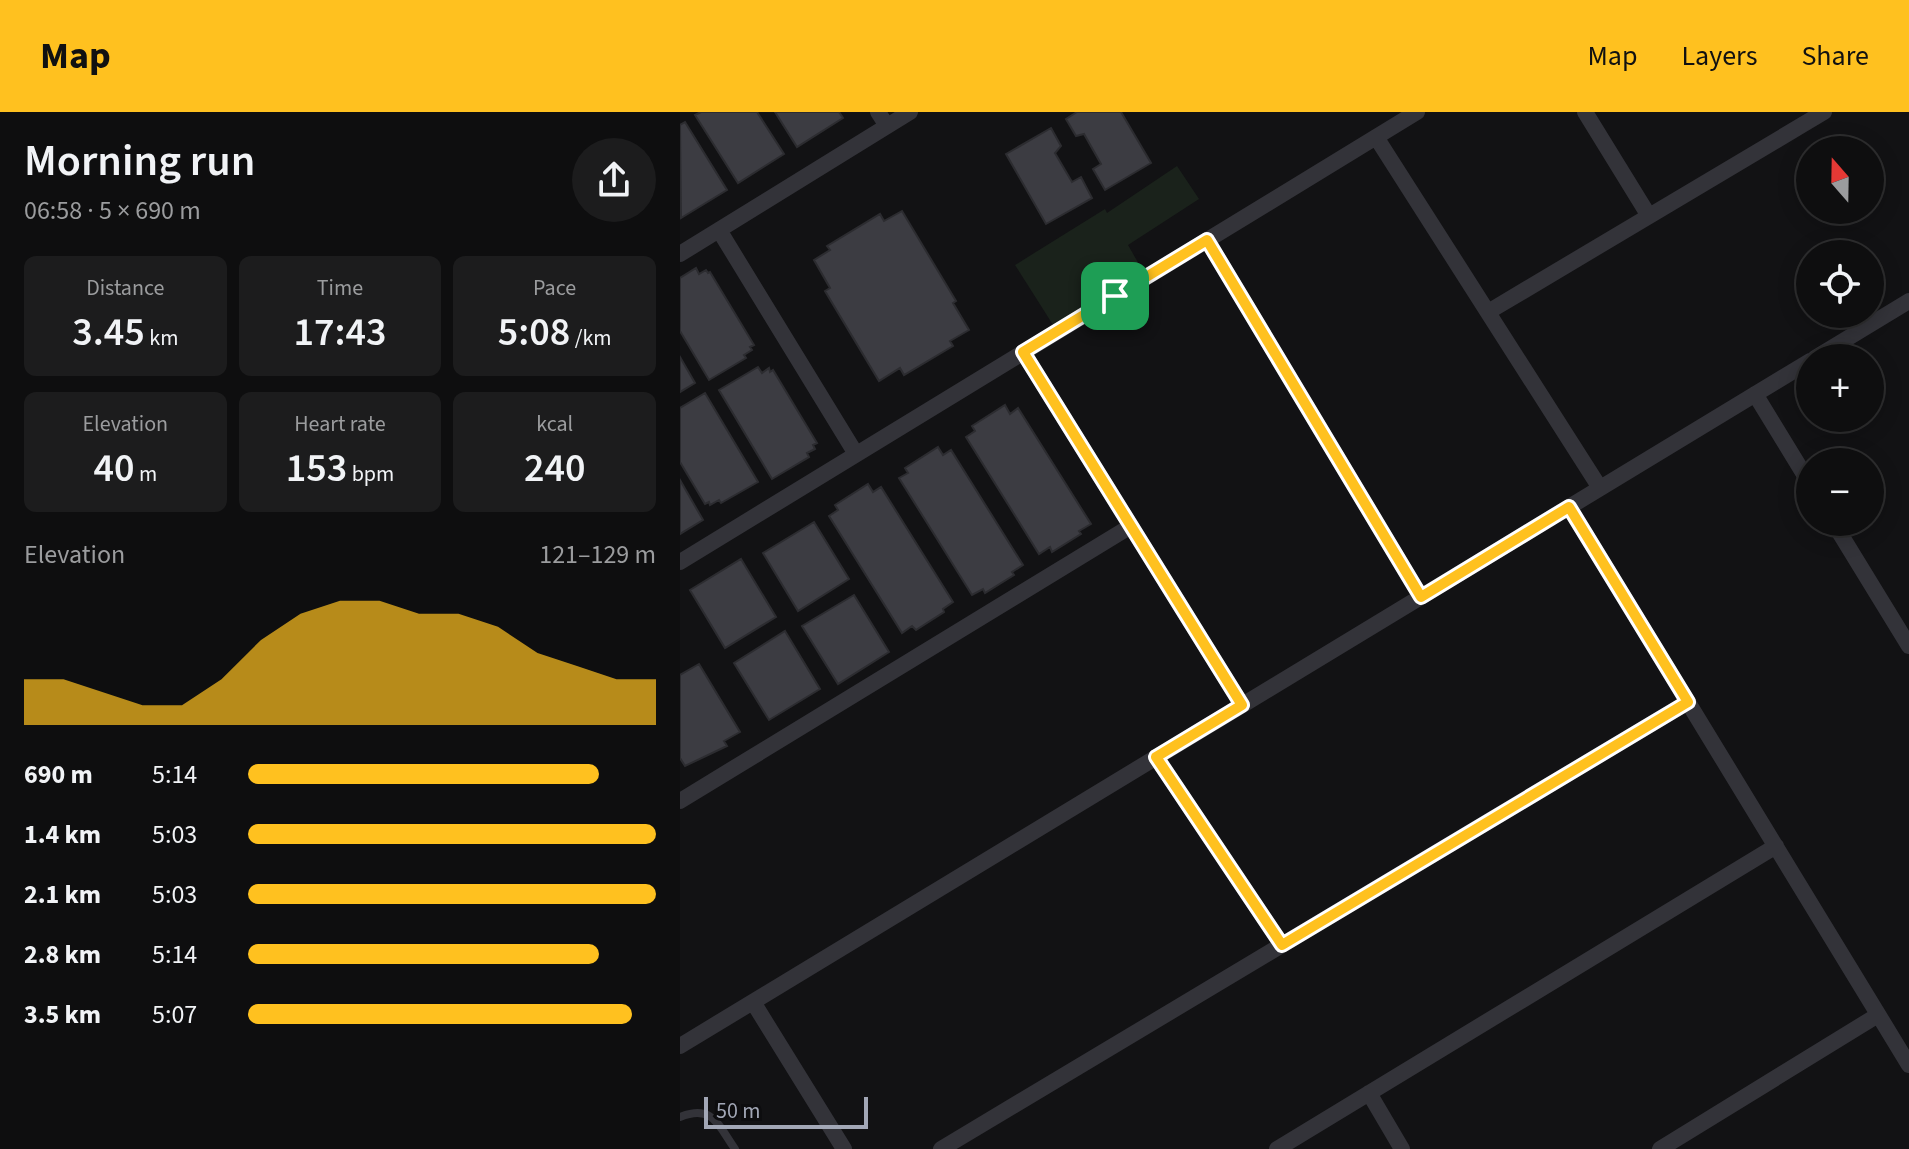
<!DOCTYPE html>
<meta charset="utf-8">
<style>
:root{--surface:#0e0e0f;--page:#1c1c1d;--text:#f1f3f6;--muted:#9b9c9e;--line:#2e2e2f;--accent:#ffc11f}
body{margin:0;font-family:"Source Sans 3",sans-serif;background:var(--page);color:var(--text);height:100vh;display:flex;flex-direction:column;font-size:30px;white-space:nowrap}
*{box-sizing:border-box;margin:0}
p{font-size:26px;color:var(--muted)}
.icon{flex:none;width:44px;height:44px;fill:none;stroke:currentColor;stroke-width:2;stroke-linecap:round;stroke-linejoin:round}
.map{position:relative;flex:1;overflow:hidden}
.side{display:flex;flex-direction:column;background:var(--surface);width:680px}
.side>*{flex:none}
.needle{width:52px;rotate:340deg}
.buttons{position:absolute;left:1116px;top:24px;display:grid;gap:16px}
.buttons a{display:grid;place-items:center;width:88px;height:88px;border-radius:50%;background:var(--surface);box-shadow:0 4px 20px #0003,0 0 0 2px var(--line);font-size:40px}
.scale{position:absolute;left:24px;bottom:20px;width:164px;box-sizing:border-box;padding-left:8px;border:4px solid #a2a7b6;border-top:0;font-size:22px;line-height:28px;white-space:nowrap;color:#a2a7b6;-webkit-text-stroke:6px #0d0d0f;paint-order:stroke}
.pin{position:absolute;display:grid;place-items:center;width:68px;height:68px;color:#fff;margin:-34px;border-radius:16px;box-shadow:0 4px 12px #0006}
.round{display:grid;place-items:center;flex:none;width:84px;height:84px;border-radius:42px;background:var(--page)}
.overview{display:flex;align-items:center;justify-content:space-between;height:136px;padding:0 24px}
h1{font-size:44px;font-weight:600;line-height:60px}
.figures{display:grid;grid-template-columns:repeat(3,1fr);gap:12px;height:136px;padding:8px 24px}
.figures div{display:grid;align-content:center;border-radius:12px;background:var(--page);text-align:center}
.figures b{font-size:40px;font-weight:600}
.figures small{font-size:22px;font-weight:400}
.figures p{font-size:22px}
.chart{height:224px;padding:16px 24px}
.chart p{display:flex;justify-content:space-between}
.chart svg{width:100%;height:144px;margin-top:8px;fill:var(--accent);opacity:.7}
ul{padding:0 24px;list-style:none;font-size:26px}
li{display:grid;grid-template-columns:128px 96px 1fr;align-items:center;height:60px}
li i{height:20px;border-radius:10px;background:var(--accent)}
header{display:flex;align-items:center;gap:48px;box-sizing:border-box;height:112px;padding:0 40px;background:var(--accent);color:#111}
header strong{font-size:38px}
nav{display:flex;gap:44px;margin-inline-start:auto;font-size:28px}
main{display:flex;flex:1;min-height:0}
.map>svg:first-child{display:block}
.green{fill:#1a221b}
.building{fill:#3c3c42;stroke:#2c2c30;stroke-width:2}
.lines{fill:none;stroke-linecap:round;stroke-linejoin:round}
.lane{stroke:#333339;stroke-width:8}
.street{stroke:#333339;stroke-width:16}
.route-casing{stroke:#fff;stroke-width:16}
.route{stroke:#ffc11f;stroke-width:10}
</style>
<header>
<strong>Map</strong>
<nav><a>Map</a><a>Layers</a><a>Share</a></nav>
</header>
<main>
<section class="side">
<div class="overview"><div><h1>Morning run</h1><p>06:58 · 5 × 690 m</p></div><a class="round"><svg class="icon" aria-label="share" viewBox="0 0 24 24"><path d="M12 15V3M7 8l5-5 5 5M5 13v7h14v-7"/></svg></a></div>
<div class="figures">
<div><p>Distance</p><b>3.45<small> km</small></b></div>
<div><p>Time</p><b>17:43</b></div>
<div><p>Pace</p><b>5:08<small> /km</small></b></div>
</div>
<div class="figures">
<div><p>Elevation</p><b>40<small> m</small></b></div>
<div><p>Heart rate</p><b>153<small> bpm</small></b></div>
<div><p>kcal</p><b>240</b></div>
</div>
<div class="chart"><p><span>Elevation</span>121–129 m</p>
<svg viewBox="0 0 160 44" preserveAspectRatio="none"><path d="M0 44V30L10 30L20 34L30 38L40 38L50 30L60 18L70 10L80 6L90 6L100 10L110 10L120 14L130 22L140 26L150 30L160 30V44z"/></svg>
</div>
<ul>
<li><b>690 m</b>5:14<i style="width:86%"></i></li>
<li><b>1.4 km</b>5:03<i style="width:100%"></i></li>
<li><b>2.1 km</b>5:03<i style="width:100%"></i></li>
<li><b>2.8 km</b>5:14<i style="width:86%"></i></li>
<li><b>3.5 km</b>5:07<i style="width:94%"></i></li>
</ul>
</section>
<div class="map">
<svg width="1229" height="1037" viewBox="0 0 1229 1037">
<rect width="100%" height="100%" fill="#121214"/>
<path class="green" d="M497,54L519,87L448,133L464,161L375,216L335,153L425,97L427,101Z"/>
<path class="building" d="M21,0H77L104,42L58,71L15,3Z
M95,0H159L163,6L117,35Z
M397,0H441L471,51L425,78L413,57L421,52L404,22L396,24L386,7Z
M5,10L47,78L1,106L0,13Z
M371,16L381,34L375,41L392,70L401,65L412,86L366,112L326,42Z
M222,99L276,189L273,191L289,218L270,229L273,234L224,263L220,256L199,269L145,179L150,176L134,148L150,138L147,134L200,102L204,109Z
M16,156L19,162L26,158L28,161L30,160L74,233L70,235L72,238L64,243L66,246L29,268L0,219V166Z
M0,245L15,271L0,280Z
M78,255L82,261L89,256L90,260L93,258L137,331L133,333L135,337L127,341L129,345L92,367L39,278Z
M25,281L78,370L41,391L39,388L30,393L29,390L25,392L0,350V296Z
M325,293L330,302L338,296L411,412L399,419L401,422L372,440L370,435L359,442L286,325L295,319L292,314Z
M258,335L263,343L271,338L343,453L332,460L334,463L305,481L303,477L292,483L219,366L228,361L225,356Z
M0,368L23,408L0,422Z
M188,372L193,380L201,375L273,490L263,497L264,500L236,518L232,514L222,521L149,404L158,398L155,393Z
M134,410L169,467L118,499L83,441Z
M61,447L96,505L45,536L10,478Z
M174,483L209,540L158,572L122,514Z
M105,519L140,577L89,608L54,551Z
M19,552L60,620L44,629L47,634L5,654L0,646V563Z"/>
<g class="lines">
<path class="lane" d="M0,1005C33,992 38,1013 55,1037"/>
<path class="street" d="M198,0L207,14
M905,0L969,104
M696,25L920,376
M39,118L176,342
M527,128L741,485
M0,142L230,0
M808,200L1144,0
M343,240L562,593
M1135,246L1229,189
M1075,282L1130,372
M889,395L1229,953
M1153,410L1229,534
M0,450L737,0
M476,645L602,833
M0,689L451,414
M73,890L164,1037
M0,934L1130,249
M689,981L722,1037
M261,1037L1008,590
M597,1037L1096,734
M980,1037L1198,903"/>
</g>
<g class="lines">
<g class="route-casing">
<path id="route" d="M527,128L741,485L889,395L1008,590L602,833L476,645L562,593L343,240Z"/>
</g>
<use href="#route" class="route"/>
</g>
</svg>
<div class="buttons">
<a><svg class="needle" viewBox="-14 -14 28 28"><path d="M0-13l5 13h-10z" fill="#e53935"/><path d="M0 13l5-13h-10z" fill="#9b9c9e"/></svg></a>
<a><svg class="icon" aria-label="locate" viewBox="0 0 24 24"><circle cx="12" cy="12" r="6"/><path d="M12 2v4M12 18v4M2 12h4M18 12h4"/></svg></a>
<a>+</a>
<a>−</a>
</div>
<div class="scale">50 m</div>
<div class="pin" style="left:435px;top:184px;background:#1e9e55"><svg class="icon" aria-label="arrive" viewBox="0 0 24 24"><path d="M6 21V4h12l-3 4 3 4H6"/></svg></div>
</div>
</main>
